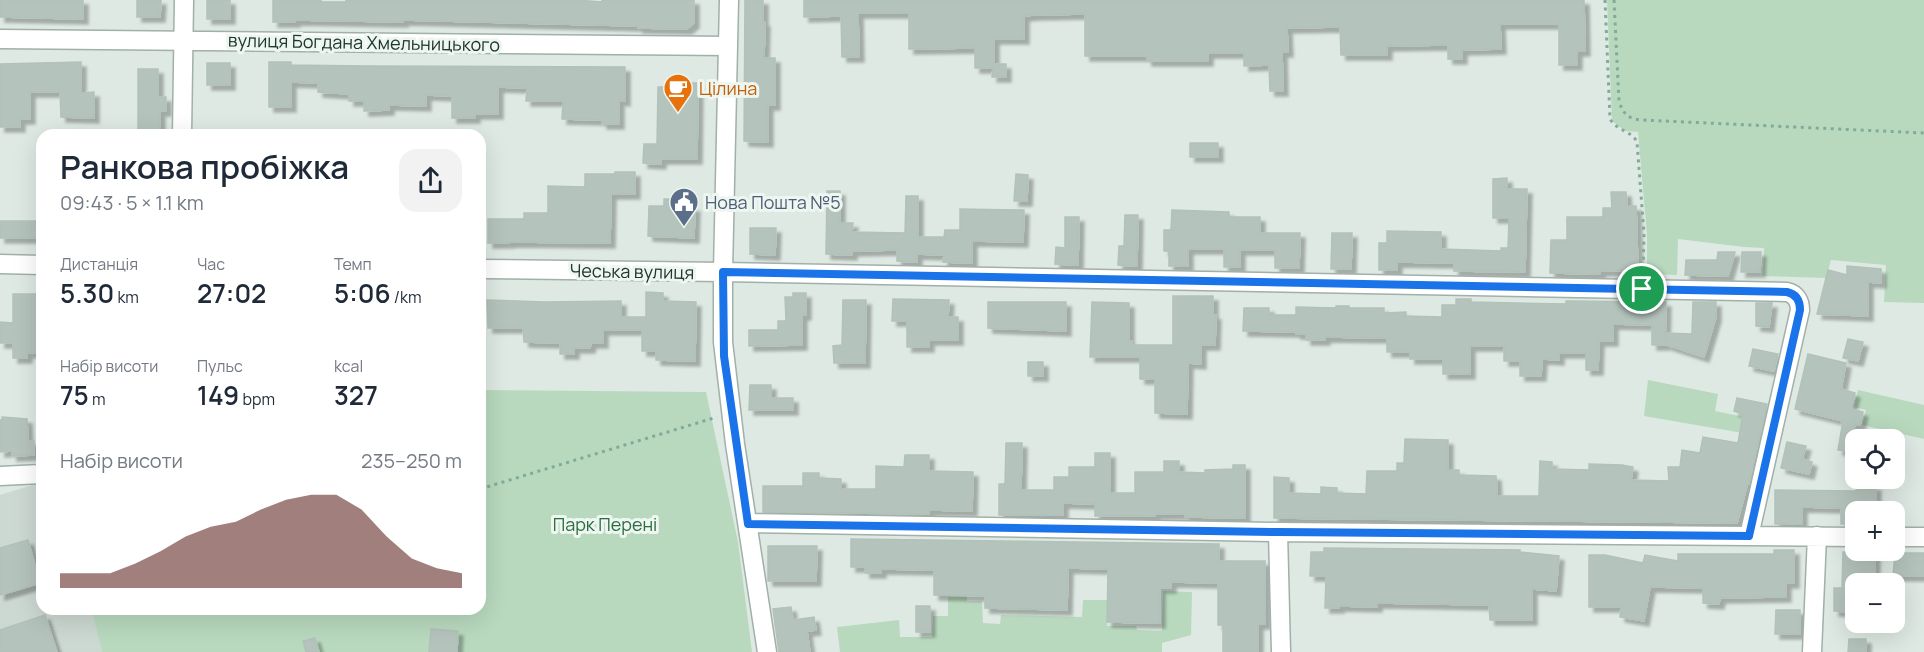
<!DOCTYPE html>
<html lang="uk">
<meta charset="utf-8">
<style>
:root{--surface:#fff;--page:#f2f2f3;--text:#1f2937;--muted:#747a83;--accent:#7a4a47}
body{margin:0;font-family:Manrope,sans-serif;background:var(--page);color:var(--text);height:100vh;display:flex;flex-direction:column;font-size:22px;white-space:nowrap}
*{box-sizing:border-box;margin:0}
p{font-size:20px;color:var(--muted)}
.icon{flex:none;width:33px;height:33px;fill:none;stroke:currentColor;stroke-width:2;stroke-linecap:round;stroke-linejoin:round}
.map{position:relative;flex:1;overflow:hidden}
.side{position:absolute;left:36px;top:129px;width:450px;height:486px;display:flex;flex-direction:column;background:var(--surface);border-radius:18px;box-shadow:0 6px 24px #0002}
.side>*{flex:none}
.controls{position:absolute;left:1845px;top:429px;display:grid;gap:12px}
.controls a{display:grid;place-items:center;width:60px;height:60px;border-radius:12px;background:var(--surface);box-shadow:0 6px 24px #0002;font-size:30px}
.pin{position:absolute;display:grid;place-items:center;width:51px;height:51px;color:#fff;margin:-26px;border:3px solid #fff;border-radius:50%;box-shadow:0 2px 6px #0007}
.round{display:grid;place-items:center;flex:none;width:63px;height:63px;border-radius:18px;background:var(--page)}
.headline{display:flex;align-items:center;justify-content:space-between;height:102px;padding:0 24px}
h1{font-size:33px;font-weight:600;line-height:45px}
.stats{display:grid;grid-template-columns:repeat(3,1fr);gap:9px;height:102px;padding:6px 24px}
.stats div{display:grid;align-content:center}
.stats b{font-size:26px;font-weight:600}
.stats small{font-size:16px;font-weight:400}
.stats p{font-size:16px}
.chart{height:168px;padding:12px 24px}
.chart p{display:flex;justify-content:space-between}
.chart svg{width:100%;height:108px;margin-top:6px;fill:var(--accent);opacity:.7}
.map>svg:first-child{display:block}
.built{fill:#ccd8d2}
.green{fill:#b8d9be}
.building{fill:#b4c3bc;stroke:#b1c2b9;stroke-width:1.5;filter:url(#shadow)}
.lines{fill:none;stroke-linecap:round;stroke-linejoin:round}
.street-casing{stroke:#a1b0a9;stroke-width:21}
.path{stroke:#80ab9a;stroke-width:3;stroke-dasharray:3 4.5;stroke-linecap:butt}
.street{stroke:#fff;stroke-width:18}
.route-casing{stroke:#fff;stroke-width:12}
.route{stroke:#1a73e8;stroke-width:8}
.labels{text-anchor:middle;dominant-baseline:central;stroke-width:6;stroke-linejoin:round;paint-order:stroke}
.street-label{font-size:18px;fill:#20372f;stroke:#eef6f1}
.food-label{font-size:18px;fill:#c56008;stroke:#eef6f1;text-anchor:start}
.service-label{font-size:18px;fill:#4e5e75;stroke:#eef6f1;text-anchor:start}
.park-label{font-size:18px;fill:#2d6c40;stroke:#eef6f1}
</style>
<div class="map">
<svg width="1924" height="652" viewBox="0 0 1924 652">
<defs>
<filter id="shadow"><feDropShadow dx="5" dy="5" stdDeviation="1.5" flood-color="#0004"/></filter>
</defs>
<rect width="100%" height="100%" fill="#dee9e3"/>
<path class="built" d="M42,482V609H91L102,652H0V495Z"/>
<path class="green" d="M1607,0H1924V303L1884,302L1886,265L1831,260L1826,278L1763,276L1764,248L1744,247L1678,239L1677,275L1647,274V235L1638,132L1625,131L1612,121Z
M1648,380L1718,394L1715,411L1763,421L1760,436L1644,416Z
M480,390L706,392L738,542L752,652H102L91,609H480Z
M1858,390L1924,405V439L1862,425L1866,410L1854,407Z
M1163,591L1192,592L1191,635L1162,643V652H840L837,627L899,620L900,637H932L933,616H948V595H967V601H982L983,623L1000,624L1001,615L1082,617L1083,600H1108L1107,626H1136L1137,630L1162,631Z"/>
<path class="building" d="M0,0H83V19L0,17Z
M137,0H161L160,17H137Z
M207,0H230V19H207Z
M273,0H321V2H346V0H577L602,2V0H694V23L687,29L638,28V26L403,20V22L295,20V22H273Z
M745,0H763V22H765L764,58H775V105H768V142L744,141Z
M804,0H1584L1585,51H1577V65H1559V24H1500L1501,49L1462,50V59H1448V45L1387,46V55H1341L1340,27L1287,28L1288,52H1282L1283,91H1270L1269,65L1244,66V53H1208V61H1147V56H1085V14L1034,15L1024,16V39H994V64H1006V77H992L993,68H975V48L909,49V13H858L859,57H842L841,16L804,17Z
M81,62V93L94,92V118L61,117L60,92H30V119H20V127H0V64Z
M269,62H291V65L365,66L625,67V101L619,100V124H602V120L562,119L563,101H526L527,88L498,87V114H475V118H452V96L426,95V106L389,105V110L364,111V101H349V94L318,92V83L291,82V107H269Z
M207,63H230V85H207Z
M138,69H158V97H166V111H160V135H138Z
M680,83H698L697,159H661V164L643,163L644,144H657L658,87H680Z
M1190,143H1218V157H1190Z
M615,172H635V194H611L610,243L509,242V243H488V219H524V213H548V186L585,187V174H615Z
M1016,174L1028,175L1027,201H1014Z
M1507,178V189H1527L1525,272L1454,271V263L1397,262V270H1379V243H1387V231L1441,232V249L1501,251V248H1508L1509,218H1493V179Z
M827,191H840V223H853L852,232L905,233L906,196H918V237H944L945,230H960V209L1024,210L1023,242L972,241V263L943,262L944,255L917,254V262L897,261V250L852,251V255L826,254Z
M1611,192H1626L1627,206H1636L1638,270L1600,271V274L1550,273L1551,240H1567V217H1603V208H1612Z
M664,199H681V207H695L694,238L648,236L649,206H664Z
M1172,210L1229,212V217H1260V233H1300L1299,268H1275V250H1240V267H1224V249H1188V266H1169V251H1164V230H1171Z
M1125,215H1138L1137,266L1118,265L1119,246H1124Z
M1065,217H1079L1078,265L1055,264L1056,247L1065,248Z
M0,221H42V238H0Z
M750,228H776L775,255L750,254Z
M1332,233H1352L1351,269H1331Z
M1718,252H1735L1728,276L1685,275L1686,260H1717Z
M1742,252H1761L1760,272H1741Z
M1847,266L1881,269V283L1868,282V316L1817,314L1828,270L1847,275Z
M646,292L663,293V301L696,302L695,361L656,360V351H642V330H603V343H591L590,348H574V354H560V343L524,342L523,328H488L487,300L544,302L621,301V317H646Z
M793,293H806V315H802V345L749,346V330H778V321H786L785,297H793Z
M13,294H36V328H42V352L27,353V358H13V343H0V322L13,323Z
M1173,296H1213V315H1216L1215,345H1201V364L1188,363L1187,414L1155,413V379H1140V357H1090L1092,302L1129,303V341H1132V345H1173Z
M893,299L949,300L948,317H958V340H929V347H907V321H892Z
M1456,299H1471V302L1566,304V301L1666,302L1665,345H1652V325L1613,324V341H1599L1598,370H1586V353H1559V360L1542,359L1541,376H1520V361H1504V346H1470V374H1443V359H1410V352H1387V338L1325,337V340H1306V334H1296V332L1243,331L1244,308H1269V315H1296V307L1336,308V306H1349V308H1384V313L1406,312V316L1442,317V305H1456Z
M843,300H866L865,363H834L833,346L842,345Z
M988,302H1066V331L988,328Z
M1693,302H1716V317L1704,357L1667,345V333L1692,334Z
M1756,303H1772L1769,327L1756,326Z
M1848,339L1863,342L1858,361L1843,358Z
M1753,349L1778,354L1774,371L1749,366Z
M1808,354L1846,363L1841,389L1855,393L1851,409L1863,412L1860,425L1855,424L1849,452L1838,450L1843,421L1795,409Z
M1028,362H1043V376H1028Z
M750,385H771V398H793V410H749Z
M1737,398L1767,404L1749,483L1748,482L1737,523L1274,518V477L1289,478V493L1321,494V487L1337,488V493L1366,494L1367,471H1397V463H1404L1405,439L1448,440V470H1459V475L1496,476L1497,496H1539L1540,461L1552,462V469L1589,470V464L1622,465L1633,467L1631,480L1669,481L1668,467H1680L1682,450L1700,453L1703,437L1738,443L1743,414L1734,411Z
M2,417L27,419L28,441H34V455L12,456V451L0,452V420H2Z
M1787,442L1806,446L1802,459L1812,462L1809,474L1781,468Z
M1006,443H1022L1021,490H1054V477H1069V467H1095V453H1110V493H1135V472H1164V461H1179V472L1205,473V470L1233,469V465H1245V518L1185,517V514H1155V516H1095V504L1063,503V515H999V484H1005Z
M905,455H929V471L973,472L972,511L929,510V514L763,512V486H803V473H819V478L841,479V489H876V466L904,467Z
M1857,485L1876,486V512H1856V524H1841V508L1802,507V524H1775V490L1856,491Z
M851,539L1219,544V561H1265V624H1258V652H1223V625H1218V583L1171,582V588H1160V623L1107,622L1108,569L1068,568L1067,610L985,608V596L934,595V570L881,569V573H865V567H851Z
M28,540L40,583L0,595V548Z
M768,546H817L816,581H768Z
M1324,548L1520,550V552L1559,556L1556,591L1532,589V620H1490L1489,605L1377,603V607L1339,606V608H1325L1326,576H1310L1311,552H1324Z
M1774,550H1794V583H1786V597L1720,598L1719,604L1703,603V588L1650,587L1644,621L1620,617L1621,607H1589V555H1605L1643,563L1645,555L1678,561V554H1774Z
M1843,552L1875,553V576H1867V584H1856V612L1834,611V588H1842Z
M1895,553H1924V576H1893Z
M916,606H930V632H916Z
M791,607L793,620L814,617L816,630L807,631L810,652H779L773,609Z
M1776,610H1800V634H1775Z
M45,615L57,652H0V630Z
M431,629L458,631L457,652H429Z
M315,638L319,652H306L303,641Z
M1849,639H1866V652H1848Z"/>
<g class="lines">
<g class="street-casing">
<path id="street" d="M729,0L723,272V342L735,444L767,652
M0,39L728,46
M182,135L184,0
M0,264L42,265
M480,269L723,272L1787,292C1796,294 1800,301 1800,310L1749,536
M0,476L41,474
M748,523L1278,532L1856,537
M1278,532L1281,652
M1894,537H1924
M1812,652L1817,536"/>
</g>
<path class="path" d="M1605,0L1610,119C1617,131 1632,131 1637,142L1644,234L1643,272
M1614,0L1619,101C1623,114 1628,119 1642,120L1924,133
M480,489L717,417"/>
<use href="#street" class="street"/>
</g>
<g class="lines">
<g class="route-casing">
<path id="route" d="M723,272L1787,292C1796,294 1800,300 1800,310L1749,536L1278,532L748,524L724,356Z"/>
</g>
<use href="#route" class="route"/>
</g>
<defs>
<g id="cafe-pin" transform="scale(1.5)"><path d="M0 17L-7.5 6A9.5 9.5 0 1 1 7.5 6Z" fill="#e8710a" stroke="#eef6f1"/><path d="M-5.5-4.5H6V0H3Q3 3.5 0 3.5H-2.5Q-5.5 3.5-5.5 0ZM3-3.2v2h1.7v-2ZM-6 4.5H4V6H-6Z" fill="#fff"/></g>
<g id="civic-pin" transform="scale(1.5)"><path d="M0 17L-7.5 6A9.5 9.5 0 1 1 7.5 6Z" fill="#5c6f8a" stroke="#eef6f1"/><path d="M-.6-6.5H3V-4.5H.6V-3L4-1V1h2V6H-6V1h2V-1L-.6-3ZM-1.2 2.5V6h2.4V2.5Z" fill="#fff"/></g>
</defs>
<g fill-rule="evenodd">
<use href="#cafe-pin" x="678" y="88"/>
<use href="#civic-pin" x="684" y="202"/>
</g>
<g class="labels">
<g class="street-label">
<text transform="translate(364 42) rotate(1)">вулиця Богдана Хмельницького</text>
<text transform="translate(632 271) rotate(1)">Чеська вулиця</text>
</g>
<g class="food-label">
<text x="699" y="88">Цілина</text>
</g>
<g class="service-label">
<text x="705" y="202">Нова Пошта №5</text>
</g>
<g class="park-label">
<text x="605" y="524">Парк Перені</text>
</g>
</g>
</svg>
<div class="controls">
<a><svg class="icon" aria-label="locate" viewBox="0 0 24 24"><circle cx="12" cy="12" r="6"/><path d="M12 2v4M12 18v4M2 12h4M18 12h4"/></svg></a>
<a>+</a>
<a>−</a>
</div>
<div class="pin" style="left:1642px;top:289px;background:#1e9e55"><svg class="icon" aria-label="arrive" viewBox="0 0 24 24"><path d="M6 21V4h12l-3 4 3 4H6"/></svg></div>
<section class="side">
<div class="headline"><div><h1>Ранкова пробіжка</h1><p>09:43 · 5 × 1.1 km</p></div><a class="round"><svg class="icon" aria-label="share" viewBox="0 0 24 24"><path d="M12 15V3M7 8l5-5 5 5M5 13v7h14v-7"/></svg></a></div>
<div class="stats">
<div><p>Дистанція</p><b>5.30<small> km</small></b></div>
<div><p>Час</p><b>27:02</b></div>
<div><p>Темп</p><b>5:06<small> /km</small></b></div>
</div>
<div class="stats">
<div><p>Набір висоти</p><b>75<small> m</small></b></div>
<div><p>Пульс</p><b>149<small> bpm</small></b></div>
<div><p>kcal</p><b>327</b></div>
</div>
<div class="chart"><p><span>Набір висоти</span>235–250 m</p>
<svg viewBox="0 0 160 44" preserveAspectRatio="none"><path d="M0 44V38L10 38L20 38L30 34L40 29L50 23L60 19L70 17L80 12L90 8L100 6L110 6L120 12L130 23L140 32L150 36L160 38V44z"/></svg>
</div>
</section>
</div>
